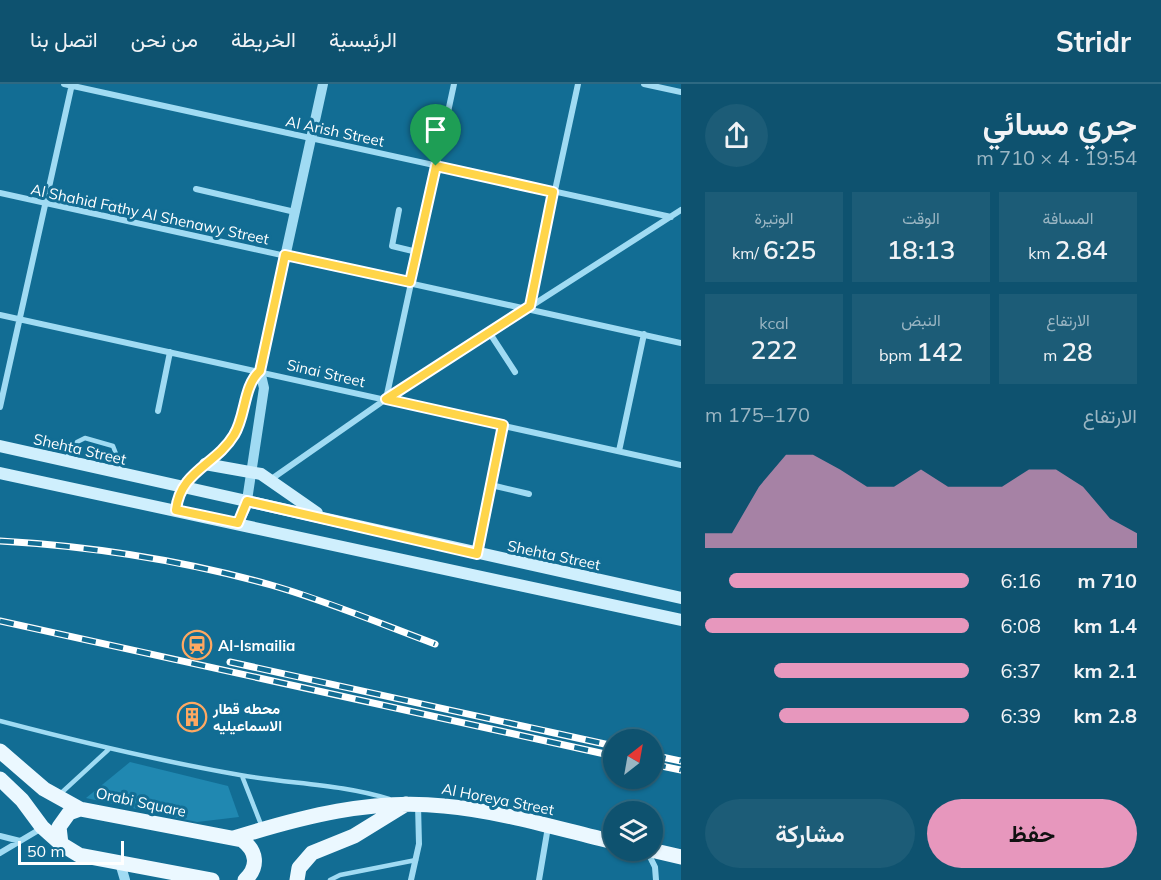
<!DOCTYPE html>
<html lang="ar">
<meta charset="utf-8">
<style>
:root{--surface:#0e526f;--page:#1c5c77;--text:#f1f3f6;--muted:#9bb6c3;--line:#2e6982;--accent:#e797bd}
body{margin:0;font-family:Mulish,Vazirmatn,sans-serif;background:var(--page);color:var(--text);direction:rtl;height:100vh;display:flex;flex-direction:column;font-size:22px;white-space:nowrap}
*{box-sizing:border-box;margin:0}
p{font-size:20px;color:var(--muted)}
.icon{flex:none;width:33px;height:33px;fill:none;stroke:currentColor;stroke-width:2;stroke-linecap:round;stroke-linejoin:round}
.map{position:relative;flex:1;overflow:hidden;direction:ltr}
.side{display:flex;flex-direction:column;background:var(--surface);width:480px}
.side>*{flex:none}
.needle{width:39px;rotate:31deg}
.controls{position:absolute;left:603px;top:645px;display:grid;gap:12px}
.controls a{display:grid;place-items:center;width:60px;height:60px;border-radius:50%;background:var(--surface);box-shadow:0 2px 4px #0004,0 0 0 2px var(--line);font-size:30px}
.scale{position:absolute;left:18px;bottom:15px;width:106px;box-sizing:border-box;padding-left:6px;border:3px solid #fff;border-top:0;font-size:16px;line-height:21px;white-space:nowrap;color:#fff;-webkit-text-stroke:4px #126d94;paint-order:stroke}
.pin{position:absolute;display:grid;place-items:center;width:51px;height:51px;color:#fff;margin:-62px -26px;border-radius:50% 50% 50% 0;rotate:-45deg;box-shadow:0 0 6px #0007}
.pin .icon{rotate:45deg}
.round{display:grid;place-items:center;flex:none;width:63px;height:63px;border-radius:32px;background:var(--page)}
.head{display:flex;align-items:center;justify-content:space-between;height:102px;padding:0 24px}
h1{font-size:33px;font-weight:600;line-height:45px}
.stats{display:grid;grid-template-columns:repeat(3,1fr);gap:9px;height:102px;padding:6px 24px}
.stats div{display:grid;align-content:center;border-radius:0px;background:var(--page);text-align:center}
.stats b{font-size:26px;font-weight:600}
.stats small{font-size:16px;font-weight:400}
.stats p{font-size:16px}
.chart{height:168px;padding:12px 24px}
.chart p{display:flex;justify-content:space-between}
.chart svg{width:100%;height:108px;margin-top:6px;fill:var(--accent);opacity:.7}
.cta{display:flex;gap:12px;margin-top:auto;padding:12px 24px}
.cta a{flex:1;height:69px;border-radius:36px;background:var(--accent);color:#111;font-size:24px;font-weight:600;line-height:69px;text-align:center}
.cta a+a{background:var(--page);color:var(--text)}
ul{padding:0 24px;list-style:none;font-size:20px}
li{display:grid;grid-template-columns:96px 72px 1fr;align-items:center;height:45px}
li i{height:15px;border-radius:8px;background:var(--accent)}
header{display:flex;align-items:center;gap:36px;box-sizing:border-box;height:84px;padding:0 30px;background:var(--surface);border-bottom:2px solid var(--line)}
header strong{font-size:28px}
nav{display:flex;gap:33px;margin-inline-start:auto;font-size:21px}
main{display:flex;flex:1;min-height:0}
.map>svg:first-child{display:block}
.green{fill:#2088b1}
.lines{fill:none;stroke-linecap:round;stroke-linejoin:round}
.service{stroke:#a0dbf3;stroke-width:4.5}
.minor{stroke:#a0dbf3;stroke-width:6}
.tertiary{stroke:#a0dbf3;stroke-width:10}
.secondary{stroke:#cfeffd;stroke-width:12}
.primary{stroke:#ebf8ff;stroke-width:15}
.rail-casing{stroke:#fff;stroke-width:7}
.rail{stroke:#126d94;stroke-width:4.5;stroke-dasharray:14;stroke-linecap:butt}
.route-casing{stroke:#fff;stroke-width:12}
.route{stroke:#ffd54a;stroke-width:8}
.labels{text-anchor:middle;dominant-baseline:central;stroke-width:6;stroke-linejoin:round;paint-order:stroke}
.street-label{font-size:15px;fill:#fff;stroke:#126d94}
.poi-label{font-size:15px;font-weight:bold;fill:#fff;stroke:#126d94;text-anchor:start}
</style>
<header>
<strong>Stridr</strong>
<nav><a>الرئيسية</a><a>الخريطة</a><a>من نحن</a><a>اتصل بنا</a></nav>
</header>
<main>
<section class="side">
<div class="head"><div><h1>جري مسائي</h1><p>19:54 · 4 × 710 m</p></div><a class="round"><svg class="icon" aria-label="share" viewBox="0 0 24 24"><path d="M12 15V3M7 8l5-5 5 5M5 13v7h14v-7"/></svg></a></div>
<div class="stats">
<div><p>المسافة</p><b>2.84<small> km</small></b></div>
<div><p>الوقت</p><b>18:13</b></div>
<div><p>الوتيرة</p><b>6:25<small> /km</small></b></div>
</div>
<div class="stats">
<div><p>الارتفاع</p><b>28<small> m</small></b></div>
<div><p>النبض</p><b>142<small> bpm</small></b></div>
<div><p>kcal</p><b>222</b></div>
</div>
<div class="chart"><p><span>الارتفاع</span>170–175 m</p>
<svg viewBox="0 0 160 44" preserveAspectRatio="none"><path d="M0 44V38L10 38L20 19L30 6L40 6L50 12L60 19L70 19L80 12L90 19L100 19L110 19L120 12L130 12L140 19L150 32L160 38V44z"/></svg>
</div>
<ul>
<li><b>710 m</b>6:16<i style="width:91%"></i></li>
<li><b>1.4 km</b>6:08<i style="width:100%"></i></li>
<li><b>2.1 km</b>6:37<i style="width:74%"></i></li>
<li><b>2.8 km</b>6:39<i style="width:72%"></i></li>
</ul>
<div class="cta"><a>حفظ</a><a>مشاركة</a></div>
</section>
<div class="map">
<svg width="681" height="796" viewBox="0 0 681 796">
<rect width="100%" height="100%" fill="#126d94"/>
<path class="green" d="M130,678L228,702L239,733L197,738L86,714Z"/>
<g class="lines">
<path class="service" d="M65,376L77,358L85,354L113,362L123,388
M0,637C80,658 159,677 240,691C290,700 341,700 389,715
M242,692L262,743
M59,711L108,666
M330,796L340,791L416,776"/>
<path class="minor" d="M64,0L671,133
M644,0L681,8
M196,105L295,128
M0,109L681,259
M399,126L392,162L417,168
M530,222L578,0
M0,231L681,381
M489,248L515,288
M386,315L454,0
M0,323L72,0
M158,327L170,268
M619,367L644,250
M270,396L386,315L681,126
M491,401L529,410
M477,469L503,341
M0,752L20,757
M0,769L42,744
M648,769L655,783L656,796
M411,796L419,760L418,721
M539,796L548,743"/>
<path class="tertiary" d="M176,426C180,387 216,381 234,351C246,332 243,301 260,287L323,0
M238,439L246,423L264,304L260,287
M120,779L125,796"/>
<path class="secondary" d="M0,362L681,514
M205,380L261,390L317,429
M0,389L681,536"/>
<path class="primary" d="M0,667L44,705L80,725
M0,695L22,716L42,743L61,760
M234,754C301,733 373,714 444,722C501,727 558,745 614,758
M651,766L681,773
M212,796L79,771L61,760L59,743L69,729L80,725L242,756C257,767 259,783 245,796
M297,796L299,784L312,769L354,752L406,720"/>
<g class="rail-casing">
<path id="rail" d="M0,457C89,462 185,477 271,501C327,517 381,540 435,560
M0,537L614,672
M230,578L614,662
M652,671L681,677
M652,680L681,686"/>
</g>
<use href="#rail" class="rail"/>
</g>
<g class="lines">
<g class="route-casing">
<path id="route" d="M436,82L553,108L530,222L386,315L503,341L477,470L247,417L238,439L176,426C180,387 216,381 234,351C246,332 243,302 260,287L285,171L410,198Z"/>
</g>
<use href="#route" class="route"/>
</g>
<defs>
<g id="station-ring" transform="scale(1.5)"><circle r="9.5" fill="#126d94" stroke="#ffa861" stroke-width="1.5"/><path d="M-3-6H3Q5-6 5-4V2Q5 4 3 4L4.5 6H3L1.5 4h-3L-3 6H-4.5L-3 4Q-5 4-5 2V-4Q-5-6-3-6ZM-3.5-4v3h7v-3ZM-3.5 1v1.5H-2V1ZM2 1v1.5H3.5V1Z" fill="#ffa861"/></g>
<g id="building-ring" transform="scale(1.5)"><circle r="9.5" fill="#126d94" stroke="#ffa861" stroke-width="1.5"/><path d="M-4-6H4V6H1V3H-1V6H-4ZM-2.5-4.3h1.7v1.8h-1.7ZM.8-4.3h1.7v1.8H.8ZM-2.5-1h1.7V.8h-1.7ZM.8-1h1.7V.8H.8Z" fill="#ffa861"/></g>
</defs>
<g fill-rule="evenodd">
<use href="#station-ring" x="197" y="561"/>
<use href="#building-ring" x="192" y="633"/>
</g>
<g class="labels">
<g class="street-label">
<text transform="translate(335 47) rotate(12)">Al Arish Street</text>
<text transform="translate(150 130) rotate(12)">Al Shahid Fathy Al Shenawy Street</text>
<text transform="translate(326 289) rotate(13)">Sinai Street</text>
<text transform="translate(80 365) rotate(13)">Shehta Street</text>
<text transform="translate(554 471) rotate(12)">Shehta Street</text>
<text transform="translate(498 715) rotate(11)">Al Horeya Street</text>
<text transform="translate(141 718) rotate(12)">Orabi Square</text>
</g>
<g class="poi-label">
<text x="218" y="561">Al-Ismailia</text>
<text x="213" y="624">محطه قطار<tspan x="213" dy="17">الاسماعيليه</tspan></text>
</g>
</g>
</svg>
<div class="controls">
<a><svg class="needle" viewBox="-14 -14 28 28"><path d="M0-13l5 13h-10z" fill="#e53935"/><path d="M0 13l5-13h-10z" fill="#9bb6c3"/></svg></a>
<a><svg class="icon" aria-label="layers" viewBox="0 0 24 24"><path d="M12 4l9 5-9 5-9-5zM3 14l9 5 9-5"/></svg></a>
</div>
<div class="scale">50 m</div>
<div class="pin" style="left:436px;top:82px;background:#1e9e55"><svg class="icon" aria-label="arrive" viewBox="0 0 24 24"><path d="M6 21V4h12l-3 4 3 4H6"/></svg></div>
</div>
</main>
